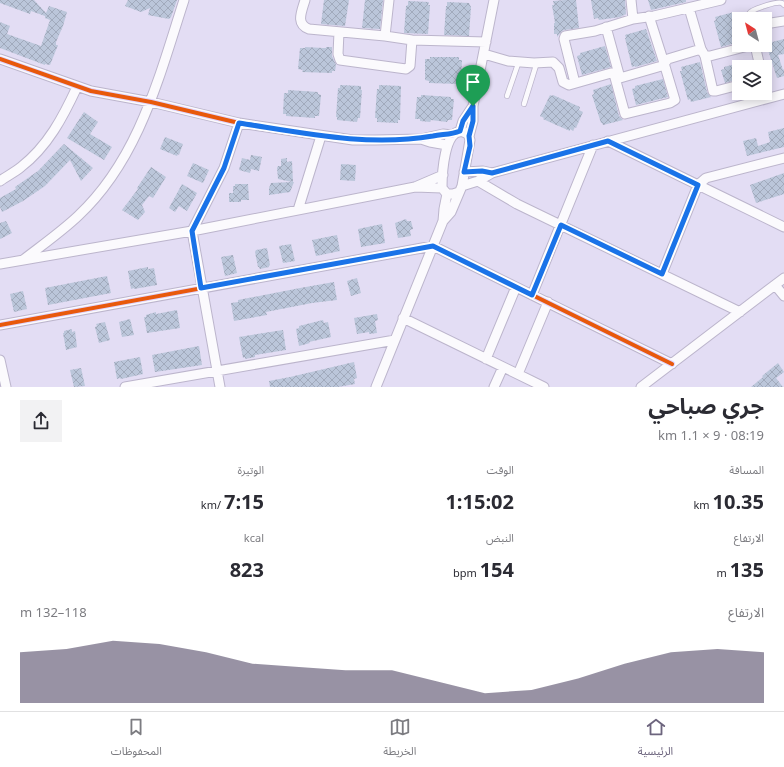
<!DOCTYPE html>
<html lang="ar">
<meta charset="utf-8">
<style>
:root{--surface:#fff;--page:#f2f2f3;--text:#2b2b33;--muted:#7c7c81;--line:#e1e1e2;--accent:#6d657e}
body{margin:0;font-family:Georgia,"Noto Sans Arabic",serif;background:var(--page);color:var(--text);direction:rtl;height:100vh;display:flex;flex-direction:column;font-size:15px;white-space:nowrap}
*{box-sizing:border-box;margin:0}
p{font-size:13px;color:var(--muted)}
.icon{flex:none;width:22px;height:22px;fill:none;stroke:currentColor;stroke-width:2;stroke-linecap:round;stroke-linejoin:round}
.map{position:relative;height:387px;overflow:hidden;direction:ltr}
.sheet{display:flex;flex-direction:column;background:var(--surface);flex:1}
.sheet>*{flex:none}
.needle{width:26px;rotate:324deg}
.tools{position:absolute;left:732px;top:12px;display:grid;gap:8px}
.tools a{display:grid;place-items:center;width:40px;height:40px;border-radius:0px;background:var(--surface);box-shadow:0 2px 10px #0003;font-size:20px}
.pin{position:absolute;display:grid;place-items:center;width:34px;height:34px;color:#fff;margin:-41px -17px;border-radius:50% 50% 50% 0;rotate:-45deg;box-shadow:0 0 4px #0007}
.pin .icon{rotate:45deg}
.round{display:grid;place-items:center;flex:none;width:42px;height:42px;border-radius:0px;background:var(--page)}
.headline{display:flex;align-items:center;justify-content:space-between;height:68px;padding:0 20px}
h1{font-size:22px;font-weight:700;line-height:30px}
.stats{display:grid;grid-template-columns:repeat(3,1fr);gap:6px;height:68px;padding:4px 20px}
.stats div{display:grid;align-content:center}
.stats b{font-size:20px;font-weight:700}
.stats small{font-size:11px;font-weight:400}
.stats p{font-size:11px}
.chart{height:112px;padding:8px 20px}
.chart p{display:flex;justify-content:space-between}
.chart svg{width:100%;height:72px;margin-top:4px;fill:var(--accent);opacity:.7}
.menu{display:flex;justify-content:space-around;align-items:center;height:56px;border-top:1px solid var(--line);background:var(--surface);font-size:11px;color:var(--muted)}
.menu a{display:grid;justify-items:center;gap:2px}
.menu .active{color:var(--accent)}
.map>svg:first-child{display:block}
.building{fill:url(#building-cross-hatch)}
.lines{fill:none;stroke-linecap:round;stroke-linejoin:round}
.service-casing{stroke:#bcb5cc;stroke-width:6}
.minor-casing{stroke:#bcb5cc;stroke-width:11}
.service{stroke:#fbfafd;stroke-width:4.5}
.minor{stroke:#fbfafd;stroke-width:9}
.cycleway-casing{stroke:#dfd4fd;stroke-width:6}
.cycleway{stroke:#e8590c;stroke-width:4}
.route-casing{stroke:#fff;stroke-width:8}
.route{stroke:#1a73e8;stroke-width:5}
</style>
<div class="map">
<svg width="784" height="387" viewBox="0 0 784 387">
<defs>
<pattern id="building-cross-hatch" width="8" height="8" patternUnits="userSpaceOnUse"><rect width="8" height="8" fill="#bbc6da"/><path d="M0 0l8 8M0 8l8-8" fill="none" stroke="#a1aabc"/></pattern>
</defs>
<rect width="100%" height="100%" fill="#e3ddf4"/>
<path class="building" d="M0,0H34L46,13L49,6L67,12L63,26L56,42V45H58L50,65L45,64V65L0,48V22L10,26L7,34L41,46L50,20L45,18V16L31,11L30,14L0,3Z
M128,0H177L171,17L169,19L148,15L150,8L141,12L125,6Z
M324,0H349L345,26L321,24Z
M365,0H383L380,29L362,28Z
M565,0H576L579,28L564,30L561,32L557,37V34H554V23H555L552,5H554L553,1Z
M591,0H625L626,14L620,17L599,20L598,18L594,19Z
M648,0H686V2L651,10Z
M408,1L429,2L428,5H430L428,34L404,33L406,6L408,5Z
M447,2L469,3L471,7L469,36L444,35L446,6H447Z
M734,12L735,15L738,14L739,19V42L721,47L714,21L716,20L715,17Z
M646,29L657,61L635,67V66L632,67L625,38H626L625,35Z
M784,39V54L778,55L783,70L784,69V76L777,78L767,47L769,46L768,43Z
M605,46L611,67L582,75L577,56L580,55V53Z
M305,47L323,48H326V47H332V56L336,65L335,71H332V73L302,72L303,70L298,69L300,48H305Z
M430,57H459V60H462L461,81H458V84L429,83V81L425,80V59H430Z
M751,60L753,67H739V79L725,83L721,70L724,69V67Z
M700,62L707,92L711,97L691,102L690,99L688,100L680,71H682L681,67Z
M663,79L668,97L636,105L632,89L635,88V86Z
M611,84L619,116L623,120L603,125L602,123H601L592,95L594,94L593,90Z
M340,85L361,86V90H362L360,118H358L357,122L337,120V117H336L338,88H340Z
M379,85L401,86L400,120H398V123L377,122V118H375L377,89H379Z
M288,90L318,92V94L321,95L319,116H315V118L286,116V114H283L284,93H288Z
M421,95L451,97V99H454L452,120H448L447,122L431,120L430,122L420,121V119H415L417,97H421Z
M550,95L552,96L553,95L580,107L579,110L583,112L576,128L575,127L573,131L570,129V131L554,124L543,119L544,118L540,116Z
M84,112L98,122L90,134L112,147L104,160L67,138Z
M784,128V147L747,156L743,141L756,138L758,146L770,142L768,132Z
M165,137L183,144L179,155L178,154L177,156L160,149Z
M64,144L93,168L81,181L70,160L45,186L23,201L2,212L0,207V198L16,189L15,187L38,171Z
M251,155L262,157L259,171L251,169L250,173L239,170L242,158L250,160Z
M287,158V162L292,161L293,182H294L290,192L269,195V188L271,183L292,182L278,179L277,168L278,166H281V159Z
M193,163L209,170L203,183L187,176Z
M341,164L356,165L355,181L340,180Z
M151,167L166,177L153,198L149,196L142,205L145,212L138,220L122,210L138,189L137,188Z
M784,173V194L756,203L750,185Z
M182,184L197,193L187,211L179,206L175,212L169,208Z
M235,184H248L249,200H241V202H229V193H233V186H235Z
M406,219L407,221H411L413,229L410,230L411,236L398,238L395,223Z
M6,221L12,233L0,239V223Z
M382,224L385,243L361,247L358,229Z
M337,235L340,251L316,256L312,240Z
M291,244L295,261L283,263L279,246Z
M267,248L270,265L269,266V267L260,269L259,267H258L255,252L256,250Z
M233,255L237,273L225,276L221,257Z
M148,267V269L154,268L157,285L134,289V288L131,289L128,271Z
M107,276L111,293L48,305L45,288Z
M357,278L361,293L351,296L347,281Z
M334,282L337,300L312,303L266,312L267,315L234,321L231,303L238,302V300L300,288Z
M23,291L27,309L14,312L10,294Z
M177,310L180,328L147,333L144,317H146V315L156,312V314Z
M377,314L378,320L375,321L377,333L369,334V332L357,334L354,318Z
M130,319L134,335L122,337L119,322Z
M323,320L324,323L328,322L331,337L309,342L310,343L299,346L296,329L299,328V326Z
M105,322L110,340L99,343L95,327L97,326L96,324Z
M72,329V332L75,331L77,347L66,350L63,333H64V331Z
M283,330L286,350L255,355V357L245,359V357L243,358L239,337Z
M199,346L202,365L155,372L152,355Z
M140,357L143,374L121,379L120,378L117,379L114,362Z
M354,362L357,378L354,379L355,384L338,387H270L269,381L290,377Z
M778,363L784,372L776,378L783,387H751L763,377L762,376Z
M81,368L85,386L74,387L70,370Z"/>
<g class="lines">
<g class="service-casing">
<path id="service" d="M748,19C748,16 748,13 752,11C757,8 777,1 782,3L784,5
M507,96L519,61
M524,104L537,62"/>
</g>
<g class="minor-casing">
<path id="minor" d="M305,0C302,11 295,24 309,29L385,36L389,0
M631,0L633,19
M689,8L701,49
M765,24L784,21
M606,27L620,78
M339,32L338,54L340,60L406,69L410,66L412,40
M385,36L412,40L486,42
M755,45L760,67
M484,54L508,61L534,63L553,62L559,68L563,82L569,85L611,73L616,74L620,78L658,67L662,66L668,59L701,49L705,56H710L752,45
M705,56L713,91H716L739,85
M0,59L91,91L151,102L239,123L353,140H375L421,139L443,134L452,135
M614,74L625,114L670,103L675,100L664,63L649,16
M575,83L564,39L565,36L595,31L633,19L654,16L721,0
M460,131L463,121L473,106
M469,136L473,121V106L494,0
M421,139L430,142L447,145
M608,141L784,227
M464,172L483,171L492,173
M0,181C7,176 15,172 21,167C48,146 63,117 77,87
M478,181L517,204L740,312
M462,186L478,181L492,173L784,94
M415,187L442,188
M298,210L321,136
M443,221L444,209L447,194
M23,260C41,246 61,232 78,216C139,159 159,77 184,0
M0,264L192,231L415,187L443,175
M662,274L698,185L706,178L784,158
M775,285L784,296
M532,295L593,145
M403,318L544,387
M0,325L433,246L672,364
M486,359L516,287
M0,360L6,387
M518,374L548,302
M125,387L395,340
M220,387L192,231L224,168L239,123
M376,387L443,221L451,212L462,186L470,140C469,136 468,133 463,132C444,127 442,176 442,188L447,194H453L459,192
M494,387L503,367
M641,387L784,278"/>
</g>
<use href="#service" class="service"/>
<use href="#minor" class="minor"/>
<g class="cycleway-casing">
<path id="cycleway" d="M0,59L91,91L151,102L239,123L353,140H375L421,139L443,134L452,135
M0,325L433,246L672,364"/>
</g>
<use href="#cycleway" class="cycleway"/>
</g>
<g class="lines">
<g class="route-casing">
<path id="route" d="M473,106V121L469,136L470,146L464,172L482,171L492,173L608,141L698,185L662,274L561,225L532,295L433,246L201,288L192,231L224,168L239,123C304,133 367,147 433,136C442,134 451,135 460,131L463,121Z"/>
</g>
<use href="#route" class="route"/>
</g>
</svg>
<div class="tools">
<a><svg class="needle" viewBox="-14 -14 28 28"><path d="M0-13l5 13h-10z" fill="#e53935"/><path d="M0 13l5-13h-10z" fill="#7c7c81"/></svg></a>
<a><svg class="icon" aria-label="layers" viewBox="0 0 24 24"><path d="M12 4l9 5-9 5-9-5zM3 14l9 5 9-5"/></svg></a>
</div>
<div class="pin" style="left:473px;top:106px;background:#1e9e55"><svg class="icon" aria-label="arrive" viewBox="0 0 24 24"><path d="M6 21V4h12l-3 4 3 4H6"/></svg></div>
</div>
<section class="sheet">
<div class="headline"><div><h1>جري صباحي</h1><p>08:19 · 9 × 1.1 km</p></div><a class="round"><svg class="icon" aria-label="share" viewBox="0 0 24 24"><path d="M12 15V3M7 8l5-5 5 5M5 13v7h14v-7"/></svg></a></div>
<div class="stats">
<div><p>المسافة</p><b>10.35<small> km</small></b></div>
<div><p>الوقت</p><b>1:15:02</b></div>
<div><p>الوتيرة</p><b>7:15<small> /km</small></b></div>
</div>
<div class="stats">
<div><p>الارتفاع</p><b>135<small> m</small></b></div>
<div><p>النبض</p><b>154<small> bpm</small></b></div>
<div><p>kcal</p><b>823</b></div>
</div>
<div class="chart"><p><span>الارتفاع</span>118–132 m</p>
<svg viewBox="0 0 160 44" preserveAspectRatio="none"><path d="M0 44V13L10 11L20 6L30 8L40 13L50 20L60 22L70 24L80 24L90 31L100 38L110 36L120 29L130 20L140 13L150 11L160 13V44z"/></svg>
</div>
</section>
<nav class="menu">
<a class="active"><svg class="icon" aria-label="home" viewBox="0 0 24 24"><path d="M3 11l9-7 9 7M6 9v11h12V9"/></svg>الرئيسية</a>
<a><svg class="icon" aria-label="map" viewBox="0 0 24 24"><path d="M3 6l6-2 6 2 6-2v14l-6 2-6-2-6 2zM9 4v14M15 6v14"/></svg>الخريطة</a>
<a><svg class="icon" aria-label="saved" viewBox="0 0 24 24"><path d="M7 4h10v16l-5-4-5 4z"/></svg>المحفوظات</a>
</nav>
